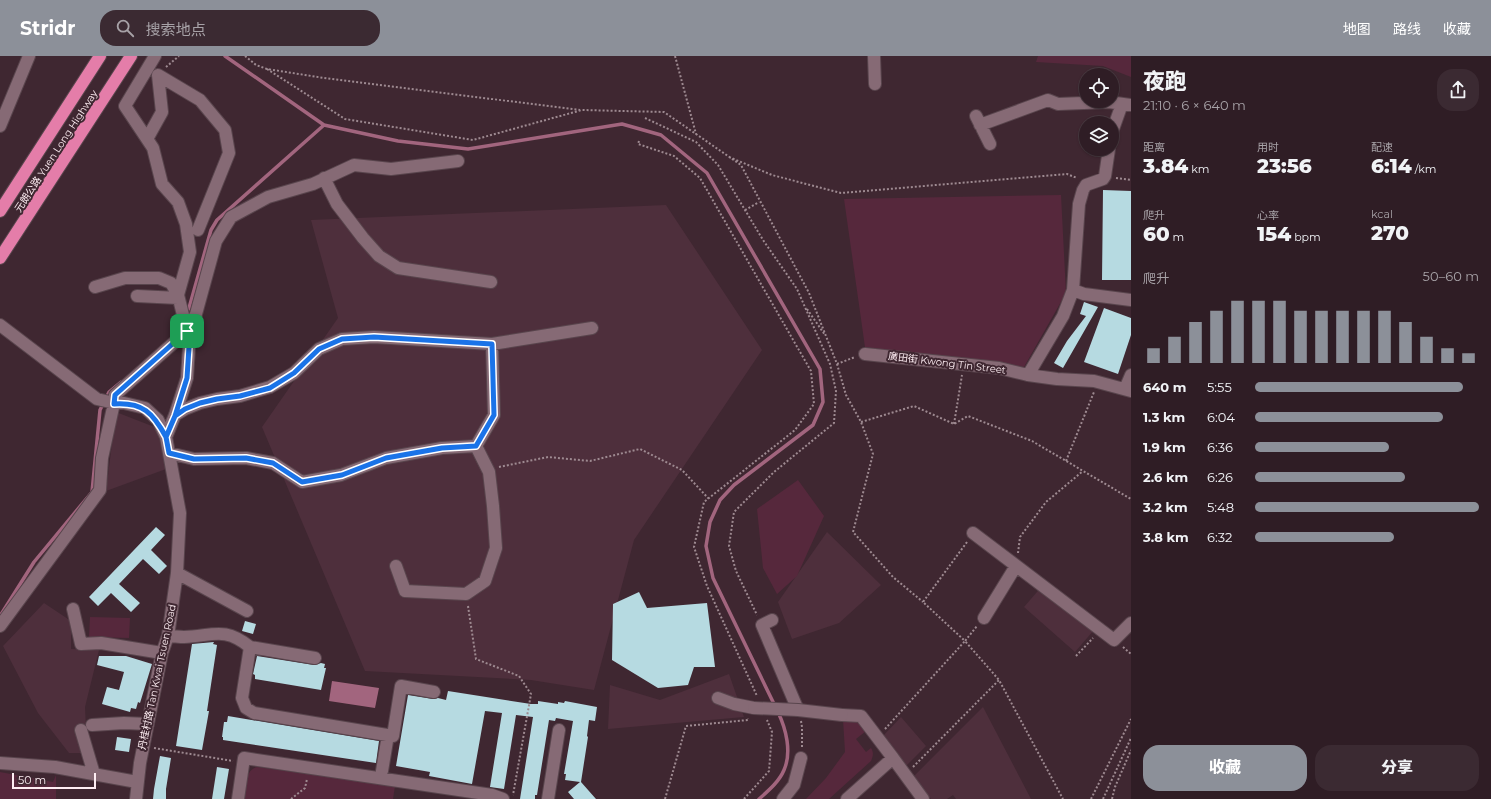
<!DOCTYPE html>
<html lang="zh">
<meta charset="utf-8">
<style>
:root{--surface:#2f1d25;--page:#3b2a32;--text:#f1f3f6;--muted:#a7a2a7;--line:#4a3b42;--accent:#8c9099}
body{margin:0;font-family:Montserrat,"Noto Sans SC",sans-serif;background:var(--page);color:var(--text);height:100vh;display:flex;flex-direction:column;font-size:15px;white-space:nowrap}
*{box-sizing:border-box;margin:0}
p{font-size:13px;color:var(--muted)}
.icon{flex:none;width:22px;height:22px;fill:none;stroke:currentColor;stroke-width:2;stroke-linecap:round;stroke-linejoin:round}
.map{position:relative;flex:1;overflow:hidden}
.panel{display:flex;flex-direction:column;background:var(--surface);width:360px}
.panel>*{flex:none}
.fabs{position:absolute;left:1079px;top:12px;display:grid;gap:8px}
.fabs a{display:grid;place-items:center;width:40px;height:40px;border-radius:50%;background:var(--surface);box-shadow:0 1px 3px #0004,0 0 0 1px var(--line);font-size:20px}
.scale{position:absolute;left:12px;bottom:10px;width:84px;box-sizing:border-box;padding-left:4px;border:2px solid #feeef3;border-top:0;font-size:11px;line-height:14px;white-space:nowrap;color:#feeef3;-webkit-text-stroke:3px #3f2731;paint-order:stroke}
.pin{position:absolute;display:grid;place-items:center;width:34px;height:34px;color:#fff;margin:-17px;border-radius:8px;box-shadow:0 2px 6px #0006}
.round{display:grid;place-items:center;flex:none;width:42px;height:42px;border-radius:16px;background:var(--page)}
.summary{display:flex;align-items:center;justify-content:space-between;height:68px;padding:0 12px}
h1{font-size:22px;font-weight:800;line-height:30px}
.metrics{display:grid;grid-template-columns:repeat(3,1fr);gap:6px;height:68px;padding:4px 12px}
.metrics div{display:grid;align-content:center}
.metrics b{font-size:20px;font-weight:800}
.metrics small{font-size:11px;font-weight:400}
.metrics p{font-size:11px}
.chart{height:112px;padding:8px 12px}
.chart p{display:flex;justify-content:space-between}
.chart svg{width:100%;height:72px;margin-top:4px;stroke:var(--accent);stroke-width:6}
.action{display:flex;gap:8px;margin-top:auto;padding:8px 12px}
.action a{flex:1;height:46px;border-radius:16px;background:var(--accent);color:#fff;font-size:16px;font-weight:800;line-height:46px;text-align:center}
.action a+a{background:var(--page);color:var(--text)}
ul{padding:0 12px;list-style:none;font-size:13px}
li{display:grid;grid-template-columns:64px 48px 1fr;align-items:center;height:30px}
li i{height:10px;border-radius:5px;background:var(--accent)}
header{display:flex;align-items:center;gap:24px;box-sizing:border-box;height:56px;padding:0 20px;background:var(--accent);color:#fff}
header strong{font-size:19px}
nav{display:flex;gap:22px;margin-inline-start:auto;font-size:14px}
.search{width:280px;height:36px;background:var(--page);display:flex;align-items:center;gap:10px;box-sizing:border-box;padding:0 14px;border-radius:16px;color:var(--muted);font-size:15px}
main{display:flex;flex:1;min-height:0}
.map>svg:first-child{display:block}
.built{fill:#4e2f3c}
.green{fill:#56283c}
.water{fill:#a2657e}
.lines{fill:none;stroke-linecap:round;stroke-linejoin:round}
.stream{stroke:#a2657e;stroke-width:3.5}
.building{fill:#b6dae1}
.minor-casing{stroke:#59454d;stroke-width:14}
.highway-casing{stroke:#59454d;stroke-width:14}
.path{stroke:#9e8a91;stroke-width:2;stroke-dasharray:2 2;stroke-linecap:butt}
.minor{stroke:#866a75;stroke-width:12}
.highway{stroke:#e47da9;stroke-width:12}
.minor-bridge-casing{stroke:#59454d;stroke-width:14;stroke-linecap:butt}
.minor-bridge{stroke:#866a75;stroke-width:12}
.route-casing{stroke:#fff;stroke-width:8}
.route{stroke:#1a73e8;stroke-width:5}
.labels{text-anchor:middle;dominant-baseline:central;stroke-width:4;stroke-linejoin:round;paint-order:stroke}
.street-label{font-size:10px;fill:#feeef3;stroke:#3f2731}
</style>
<header>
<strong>Stridr</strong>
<div class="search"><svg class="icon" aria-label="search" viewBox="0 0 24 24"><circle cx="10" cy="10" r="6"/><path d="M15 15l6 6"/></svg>搜索地点</div>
<nav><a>地图</a><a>路线</a><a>收藏</a></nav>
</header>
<main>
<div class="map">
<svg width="1131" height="743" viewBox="0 0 1131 743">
<rect width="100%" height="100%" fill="#3f2731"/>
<path class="built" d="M666,149L762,294L634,484L594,634L531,624L365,615L262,371L338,262L311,164Z
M116,356L157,372L166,413L106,435Z
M827,476L881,529L839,567L792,583L778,546Z
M1043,529L1094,574L1075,596L1024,551Z
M44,547L71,565V593L99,594L85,651L86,673L93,697H69L38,657L3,590Z
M729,618L744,661L608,673L610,629L660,644Z
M983,651L1031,743H956L953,739L947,743H931L913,721Z
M901,661L926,690L905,711L882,681Z"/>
<path class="green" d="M1038,0H1131V21L1103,10L1036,6Z
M1061,139L1066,237L1024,311L865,291L844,143Z
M798,424L824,460L797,520L777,538L763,512L757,453Z
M90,561L130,562L129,582L89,581Z
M843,663L859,664L866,675L856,683L866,696L871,692C874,697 873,700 871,705L829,743H806L826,722L845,696Z
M257,711L395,730L393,743H244C246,731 244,715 257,711Z
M0,716L53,726L56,719V743H0Z"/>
<path class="water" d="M332,625L379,632L375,652L329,645Z"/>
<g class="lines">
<path class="stream" d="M225,0L324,69L398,85L468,93L622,68L661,79L707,117L820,313L823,346L813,369L734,429L720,444L710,466L706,490L713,522L775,650
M186,257L189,252L211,174L217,164L324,69
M172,281L181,266
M0,560L34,506L92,436L100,354L109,336L121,326
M759,743C768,735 779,726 784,714C792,696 786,673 778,656"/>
</g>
<path class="building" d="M1103,134L1131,135V224H1102Z
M1084,246L1098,251L1063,312L1054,307L1067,285L1086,260L1080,258Z
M1104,252L1131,262V279L1118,318L1084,306Z
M156,471L165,479L151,494L167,510L159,518L143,503L119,528L140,547L131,556L111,537L98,550L89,541Z
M639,536L647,552L707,547L715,611H694L688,629L658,632L612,604L613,548Z
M245,565L256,568L253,578L242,575Z
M214,586L213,588L217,589L207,655H209L202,694L176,690L192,588Z
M99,600H126L152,608L140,647L138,646L136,653L131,652L130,656L102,648L107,631L119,634L124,616L97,609Z
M257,600L314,609L321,607L325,608L324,612H326L321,634L255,623V619L253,618Z
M448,635L531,648H538V645L558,648V646L564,647L565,645L597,651L595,665L589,664L587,680L588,681L581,726L596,743H574L568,736L580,726L565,724L566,718H564L573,665L556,662L555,665L549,664L537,739H535V743H520L533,661L516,659L504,733L490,731L502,657L485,655L472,728L429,720L430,716L396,710L408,639L433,643L438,642L446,644Z
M228,660L379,685L376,707L223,684V681H222L224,666H227Z
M117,681L131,683L129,696L115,694Z
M160,700L171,702L166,733V743H153L154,733Z
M217,711L229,713L224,743H212Z"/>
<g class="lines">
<g class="minor-casing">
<path id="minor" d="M874,0L875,28
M976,60L990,88
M980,69L1048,44L1058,48L1109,46L1131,49
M0,70L29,0
M1112,76L1122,48
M147,83L162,56L158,19L200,44L225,74L229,97L198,174
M324,122L337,148L363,182L379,200L398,212L491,226
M95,231L125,222H159L171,227L178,239
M1073,234L1084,238L1131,244
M137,240L178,242
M0,269L97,343L114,347H124L145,352L158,364L166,381
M865,298L999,312L1028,319L1057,323L1094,325L1131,335
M1028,319L1063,260L1073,234L1079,148L1083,134L1086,129L1103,123L1105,120L1109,93
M1125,333L1131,319
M175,359L185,353L200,347L217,343L240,340L270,331L294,317L319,293L342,283L374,281L492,288L592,272
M476,390L494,359L492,288
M169,397L194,403L246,402L273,407L302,426L341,419L386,402L442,392L476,390L489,416L493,450L496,492L485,525L466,538L405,535L396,510
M973,477L1114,584L1131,567
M177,517L247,555
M73,553L81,588L101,587L162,597
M984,562L1016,510
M772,564L762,569L798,654
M0,570L100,434L102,402L114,347L115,339L187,275L196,258L216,185L231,161L268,141L313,128L354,109L391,113L458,105
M168,580C173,580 179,581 184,581C213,580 224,570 250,591
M315,602L250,591L242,642L246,652L254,657L393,680L401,630L434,636
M718,642L734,648L754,652
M842,659L861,660L893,702
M92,669L124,667L148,668
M81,674L94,718
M0,707L55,711L137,726
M382,715L388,679
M136,743L140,707L162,597L168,580L177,517L180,457L166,381L175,359L187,322L189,291L186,271L178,239L190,196L186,168L178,146L162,128L153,92L125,50L155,0
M238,743L244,702L492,739L503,743
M548,743L559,674
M783,743L794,729L801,702
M847,743L893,702L923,743"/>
</g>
<g class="highway-casing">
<path id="highway" d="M0,155L100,0
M0,202L131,0"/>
</g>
<path class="path" d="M245,0L256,9L267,13L324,22L580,54
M675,0L696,78
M166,11L179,0
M267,13L345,63L473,84L582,54L664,56L741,109L809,237L837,308L846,339L861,366L873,398L853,476L893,521L923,546
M645,62L696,86L718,109L763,184L797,233L830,308L836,335L834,367L774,416L734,456L729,490L736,515L757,559
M639,85L638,88L674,100L700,122L811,315L814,348L795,374L704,446L694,491L707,530L757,640
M729,101L772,119L841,137L1067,118L1077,122
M1116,122L1131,124
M745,154L759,146
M807,253L825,279
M837,308L855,301
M861,366L914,350L954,368L968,360L1032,385L1131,443
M954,368L962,319
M1066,405L1094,336
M499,411L548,401L590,405L640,393L682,414L708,442
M967,486L923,546L965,585L977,570
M1018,497L1020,481L1046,446L1083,415
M468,550L476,603L519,620L531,638L513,739
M1123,591L1131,598
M1076,600L1093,582
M801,665L802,671V691
M885,673L965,585L999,624
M154,692L233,705
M913,711L999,624L1063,743
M291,743L305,732L307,723
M665,743L686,670L748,664V662
M744,743L769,715L772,676L767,664
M1091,743L1131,663
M1103,743L1131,682
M1112,743L1115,731L1131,694"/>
<use href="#minor" class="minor"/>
<use href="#highway" class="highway"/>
<g class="minor-bridge-casing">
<path id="minor-bridge" d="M754,652L798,654L842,659"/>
</g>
<use href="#minor-bridge" class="minor-bridge"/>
</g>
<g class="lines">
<g class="route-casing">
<path id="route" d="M187,275L189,291L187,322L175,360L166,381L169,397L194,403L246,402L273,407L302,426L342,419L386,402L442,392L476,390L494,359L492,288L374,281L342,283L319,293L294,317L270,332L240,340L217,343L200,347L185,353L175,360L166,381C153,357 143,346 114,348L115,339L187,275"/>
</g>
<use href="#route" class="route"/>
</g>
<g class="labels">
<g class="street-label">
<text transform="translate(56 95) rotate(-57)">元朗公路 Yuen Long Highway</text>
<text transform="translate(947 307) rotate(7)">廣田街 Kwong Tin Street</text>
<text transform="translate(157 621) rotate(-78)">丹桂村路 Tan Kwai Tsuen Road</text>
</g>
</g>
</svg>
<div class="fabs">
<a><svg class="icon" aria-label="locate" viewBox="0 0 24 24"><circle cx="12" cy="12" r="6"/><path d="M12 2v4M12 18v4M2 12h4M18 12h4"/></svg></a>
<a><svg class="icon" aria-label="layers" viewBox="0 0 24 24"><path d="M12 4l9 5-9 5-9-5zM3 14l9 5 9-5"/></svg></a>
</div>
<div class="scale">50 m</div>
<div class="pin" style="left:187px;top:275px;background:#1e9e55"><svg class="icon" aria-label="arrive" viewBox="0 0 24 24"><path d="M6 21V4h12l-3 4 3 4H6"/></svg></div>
</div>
<section class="panel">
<div class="summary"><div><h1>夜跑</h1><p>21:10 · 6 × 640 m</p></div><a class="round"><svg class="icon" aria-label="share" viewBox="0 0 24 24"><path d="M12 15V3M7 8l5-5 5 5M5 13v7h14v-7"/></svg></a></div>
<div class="metrics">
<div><p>距离</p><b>3.84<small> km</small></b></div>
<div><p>用时</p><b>23:56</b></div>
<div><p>配速</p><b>6:14<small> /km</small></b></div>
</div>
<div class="metrics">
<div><p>爬升</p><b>60<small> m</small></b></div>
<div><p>心率</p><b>154<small> bpm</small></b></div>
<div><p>kcal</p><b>270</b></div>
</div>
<div class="chart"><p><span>爬升</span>50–60 m</p>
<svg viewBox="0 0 160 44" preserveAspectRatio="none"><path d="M5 44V35M15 44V28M25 44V19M35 44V12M45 44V6M55 44V6M65 44V6M75 44V12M85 44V12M95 44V12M105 44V12M115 44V12M125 44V19M135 44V28M145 44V35M155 44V38"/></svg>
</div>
<ul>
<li><b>640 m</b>5:55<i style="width:93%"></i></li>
<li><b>1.3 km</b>6:04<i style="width:84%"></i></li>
<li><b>1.9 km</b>6:36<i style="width:60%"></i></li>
<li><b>2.6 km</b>6:26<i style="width:67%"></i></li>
<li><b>3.2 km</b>5:48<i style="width:100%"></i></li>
<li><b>3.8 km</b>6:32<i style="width:62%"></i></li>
</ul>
<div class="action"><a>收藏</a><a>分享</a></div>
</section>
</main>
